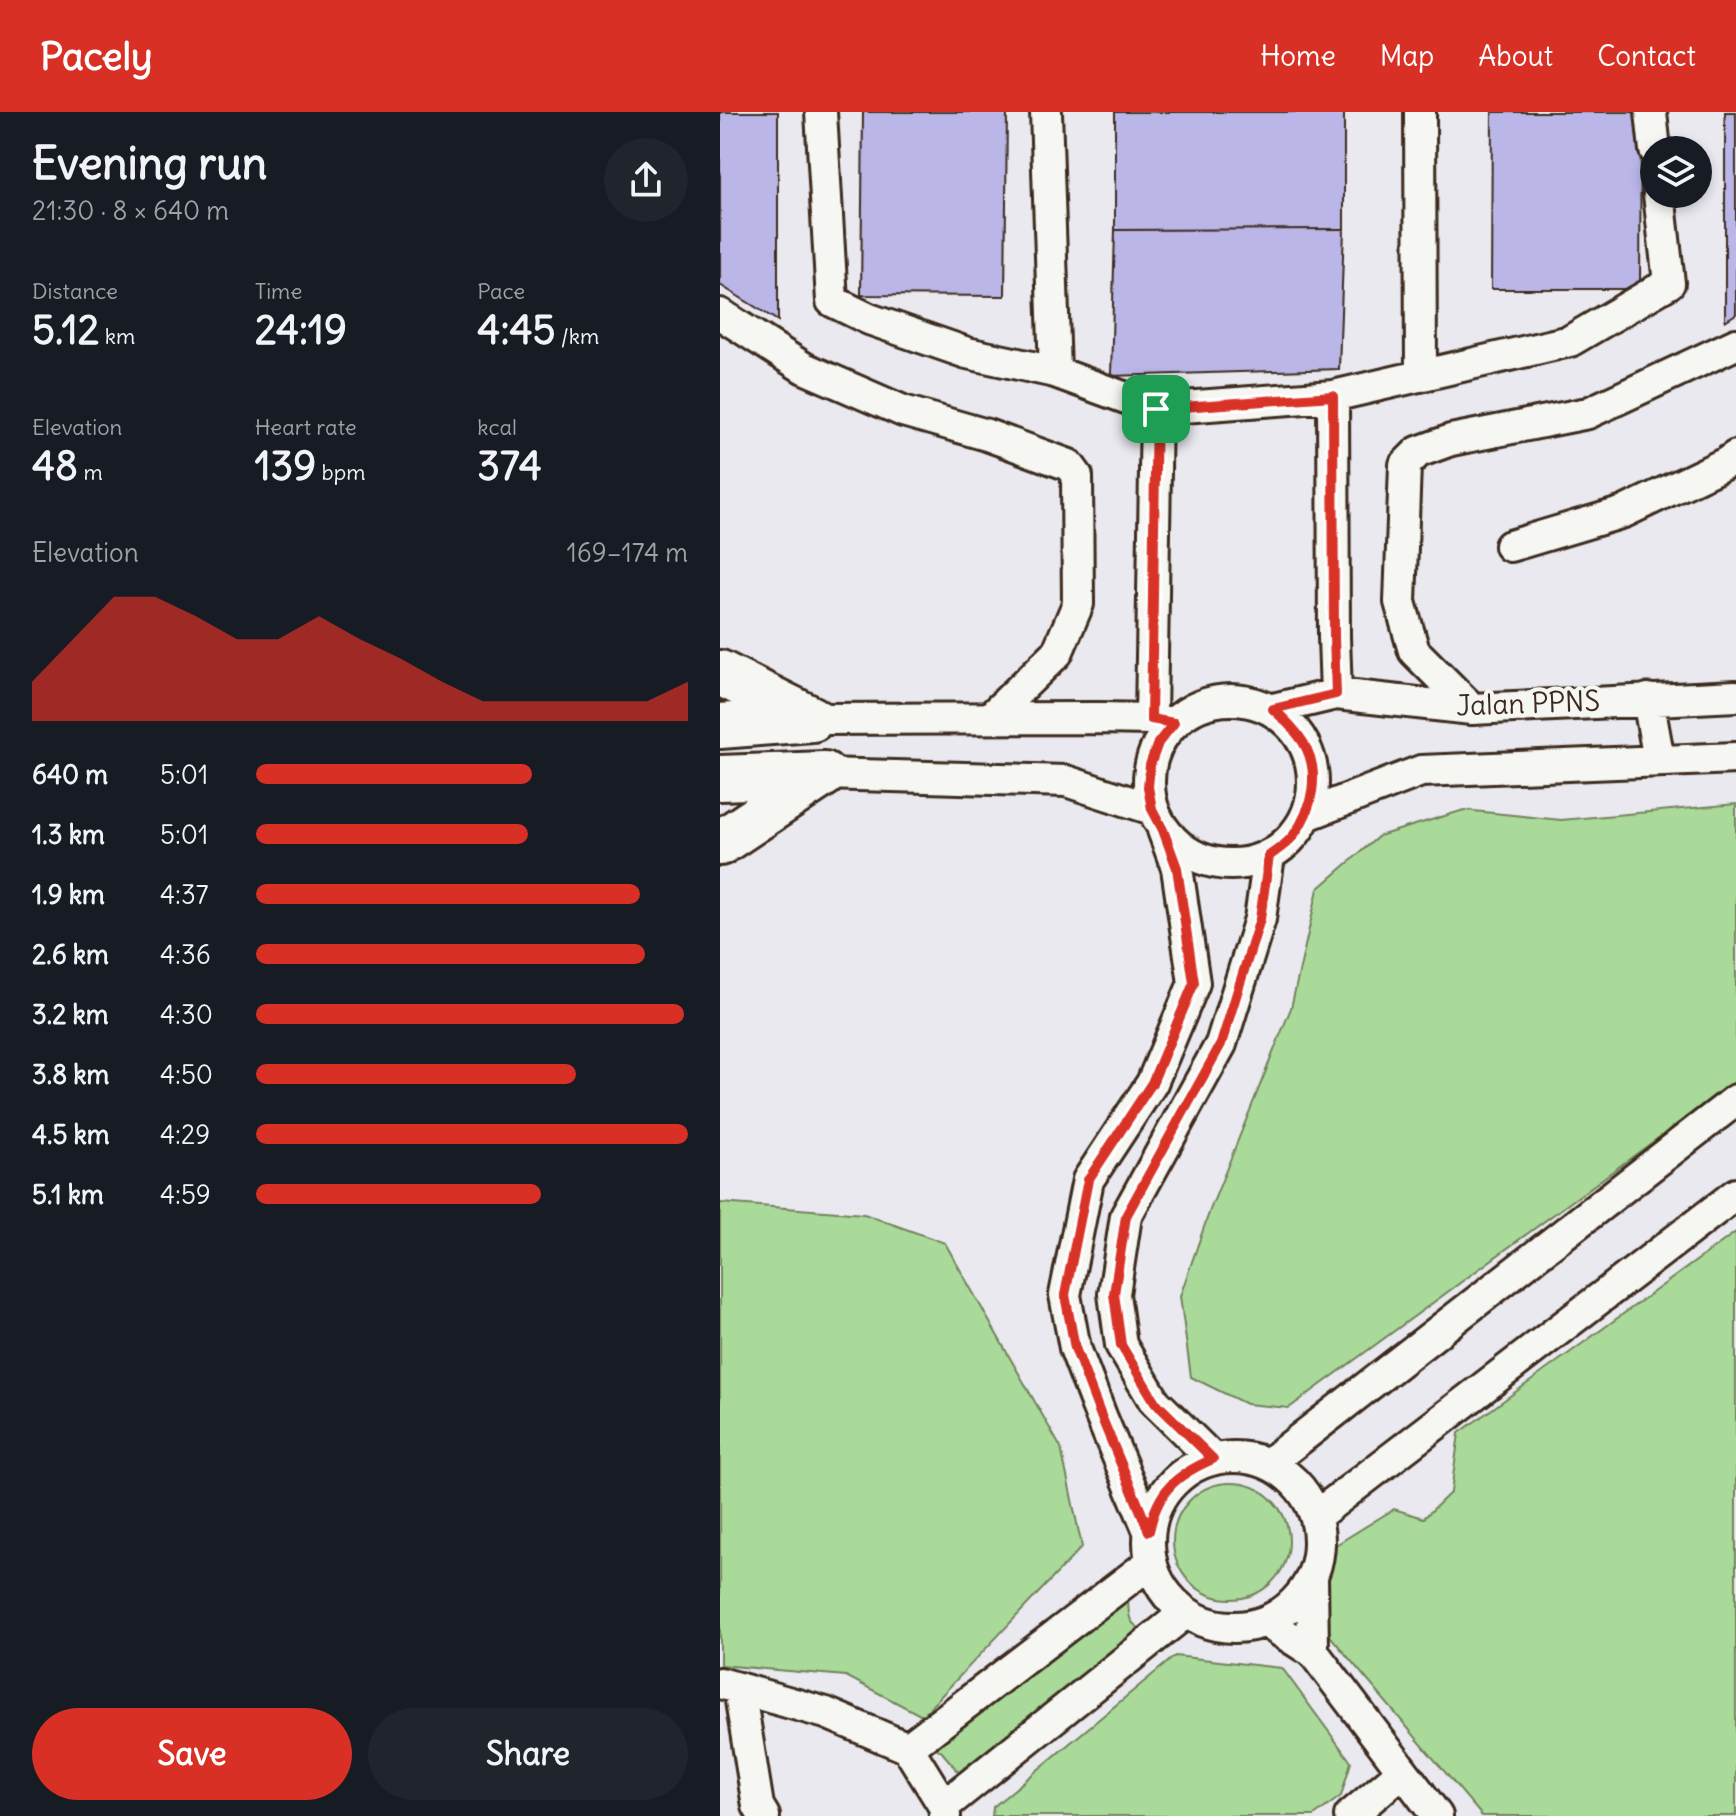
<!DOCTYPE html>
<meta charset="utf-8">
<style>
:root{--surface:#171b24;--page:#20242c;--text:#f1f3f6;--muted:#9ea1a6;--accent:#d93025}
body{margin:0;font-family:Delius,sans-serif;background:var(--page);color:var(--text);height:100vh;display:flex;flex-direction:column;font-size:30px;white-space:nowrap}
*{box-sizing:border-box;margin:0}
p{font-size:26px;color:var(--muted)}
.icon{flex:none;width:44px;height:44px;fill:none;stroke:currentColor;stroke-width:2;stroke-linecap:round;stroke-linejoin:round}
.map{position:relative;flex:1;overflow:hidden}
.sheet{display:flex;flex-direction:column;background:var(--surface);width:720px}
.sheet>*{flex:none}
.buttons{position:absolute;left:920px;top:24px;display:grid;gap:16px}
.buttons a{display:grid;place-items:center;width:72px;height:72px;border-radius:50%;background:var(--surface);box-shadow:0 4px 12px #0003;font-size:40px}
.pin{position:absolute;display:grid;place-items:center;width:68px;height:68px;color:#fff;margin:-34px;border-radius:16px;box-shadow:0 4px 12px #0006}
.round{display:grid;place-items:center;flex:none;width:84px;height:84px;border-radius:42px;background:var(--page)}
.head{display:flex;align-items:center;justify-content:space-between;height:136px;padding:0 32px}
h1{font-size:44px;font-weight:700;line-height:60px}
.figures{display:grid;grid-template-columns:repeat(3,1fr);gap:12px;height:136px;padding:8px 32px}
.figures div{display:grid;align-content:center}
.figures b{font-size:40px;font-weight:700}
.figures small{font-size:22px;font-weight:400}
.figures p{font-size:22px}
.chart{height:224px;padding:16px 32px}
.chart p{display:flex;justify-content:space-between}
.chart svg{width:100%;height:144px;margin-top:8px;fill:var(--accent);opacity:.7}
.primary-button{display:flex;gap:16px;margin-top:auto;padding:16px 32px}
.primary-button a{flex:1;height:92px;border-radius:48px;background:var(--accent);color:#fff;font-size:32px;font-weight:700;line-height:92px;text-align:center}
.primary-button a+a{background:var(--page);color:var(--text)}
ul{padding:0 32px;list-style:none;font-size:26px}
li{display:grid;grid-template-columns:128px 96px 1fr;align-items:center;height:60px}
li i{height:20px;border-radius:10px;background:var(--accent)}
header{display:flex;align-items:center;gap:48px;box-sizing:border-box;height:112px;padding:0 40px;background:var(--accent);color:#fff}
header strong{font-size:38px}
nav{display:flex;gap:44px;margin-inline-start:auto;font-size:28px}
main{display:flex;flex:1;min-height:0}
.map>svg:first-child{display:block}
.green{fill:#aada9a;stroke:#72825c;stroke-width:2}
.building{fill:#bab6e8;stroke:#3b2a1e;stroke-width:2}
.lines{fill:none;stroke-linecap:round;stroke-linejoin:round}
.minor-casing{stroke:#3b2a1e;stroke-width:36}
.highway-casing{stroke:#3b2a1e;stroke-width:50}
.minor{stroke:#f6f6f2;stroke-width:30}
.highway{stroke:#f6f6f2;stroke-width:44}
.route-casing{stroke:#fff;stroke-width:16}
.route{stroke:#d93025;stroke-width:10}
.labels{text-anchor:middle;dominant-baseline:central;stroke-width:8;stroke-linejoin:round;paint-order:stroke}
.street-label{font-size:28px;fill:#3b2a1e;stroke:#f6f6f2}
</style>
<header>
<strong>Pacely</strong>
<nav><a>Home</a><a>Map</a><a>About</a><a>Contact</a></nav>
</header>
<main>
<section class="sheet">
<div class="head"><div><h1>Evening run</h1><p>21:30 · 8 × 640 m</p></div><a class="round"><svg class="icon" aria-label="share" viewBox="0 0 24 24"><path d="M12 15V3M7 8l5-5 5 5M5 13v7h14v-7"/></svg></a></div>
<div class="figures">
<div><p>Distance</p><b>5.12<small> km</small></b></div>
<div><p>Time</p><b>24:19</b></div>
<div><p>Pace</p><b>4:45<small> /km</small></b></div>
</div>
<div class="figures">
<div><p>Elevation</p><b>48<small> m</small></b></div>
<div><p>Heart rate</p><b>139<small> bpm</small></b></div>
<div><p>kcal</p><b>374</b></div>
</div>
<div class="chart"><p><span>Elevation</span>169–174 m</p>
<svg viewBox="0 0 160 44" preserveAspectRatio="none"><path d="M0 44V32L10 19L20 6L30 6L40 12L50 19L60 19L70 12L80 19L90 25L100 32L110 38L120 38L130 38L140 38L150 38L160 32V44z"/></svg>
</div>
<ul>
<li><b>640 m</b>5:01<i style="width:64%"></i></li>
<li><b>1.3 km</b>5:01<i style="width:63%"></i></li>
<li><b>1.9 km</b>4:37<i style="width:89%"></i></li>
<li><b>2.6 km</b>4:36<i style="width:90%"></i></li>
<li><b>3.2 km</b>4:30<i style="width:99%"></i></li>
<li><b>3.8 km</b>4:50<i style="width:74%"></i></li>
<li><b>4.5 km</b>4:29<i style="width:100%"></i></li>
<li><b>5.1 km</b>4:59<i style="width:66%"></i></li>
</ul>
<div class="primary-button"><a>Save</a><a>Share</a></div>
</section>
<div class="map">
<svg width="1016" height="1704" viewBox="0 0 1016 1704">
<rect width="100%" height="100%" fill="#eae9f0"/>
<filter id="ink" filterUnits="userSpaceOnUse"><feTurbulence type="fractalNoise" baseFrequency=".0125" numOctaves="2"/><feDisplacementMap in="SourceGraphic" scale="16" xChannelSelector="R" yChannelSelector="G"/><feConvolveMatrix kernelMatrix="1 2 1 2 8 2 1 2 1" color-interpolation-filters="sRGB"/></filter>
<g filter="url(#ink)">
<path class="green" d="M1016,692V969L569,1296L526,1292L471,1265L460,1184L490,1098L571,896L598,777L659,724L744,698L841,708Z
M0,1091L144,1102L225,1131L341,1336L362,1435L202,1604L126,1564L0,1553Z
M1016,1120V1704H762L600,1512L614,1434L674,1397L704,1406L731,1380L739,1321Z
M453 1429a58 58 0 1 1 116 0a58 58 0 1 1-116 0Z
M408,1481C409,1502 405,1511 427,1520L243,1665L221,1639L212,1634Z
M455,1544L562,1556L631,1650L621,1684L594,1704H272L273,1695Z"/>
<path class="building" d="M0,0H58V209L0,173Z
M143,0H287L285,184L141,183Z
M395,0H624V117L395,118Z
M772,0H921L920,177H771Z
M1005,0H1016V202L1005,209Z
M624,117L619,257L391,264L395,118Z"/>
<g class="lines">
<g class="minor-casing">
<path id="minor" d="M101,0L112,189L149,207L247,241L335,260L436,297L613,284L850,229L949,171L939,82
M326,0L335,260
M700,0L701,264
M931,0L935,38
M0,202L84,256L183,299L267,323L349,353L357,364L358,492L337,541L271,605
M613,284L614,525L616,582
M790,434L904,400L1006,351L1016,344
M928,587L939,648
M429 670a82 82 0 1 1 164 0a82 82 0 1 1-164 0Z
M553,597L616,582L752,597L1016,584
M752,597L694,539L680,490L685,353L698,340L731,328L868,301L1016,232
M92,607L380,606L431,607L454,611
M431,607L436,297
M104,662L346,669L432,697
M587,703L701,659L1016,646
M429 1430a85 85 0 1 1 170 0a85 85 0 1 1-170 0Z
M493,1347L435,1290L401,1233L394,1182L406,1104L501,932L540,807L549,744
M549,1351L1016,988
M596,1404L1016,1082
M429,1419L381,1304L355,1236L345,1183L368,1068L432,971L474,871L457,756L443,718
M592,1464L593,1540
M546,1510L593,1540L717,1704
M0,1571L106,1601L188,1636L224,1694L225,1704
M19,1576L38,1694L44,1704
M188,1636L430,1451
M224,1694L465,1501
M630,1704L683,1659"/>
</g>
<g class="highway-casing">
<path id="highway" d="M0,561L92,607
M0,614L92,607
M0,666L104,662
M0,731L104,662"/>
</g>
<use href="#minor" class="minor"/>
<use href="#highway" class="highway"/>
</g>
</g>
<g class="lines" filter="url(#ink)">
<g class="route-casing">
<path id="route" d="M613,284L614,525L616,582L553,597C564,607 575,617 583,630C601,659 593,698 573,724C567,732 557,738 549,744L540,807L501,932L406,1104L394,1182L401,1233L435,1290L493,1347C456,1363 438,1378 429,1419L381,1304L355,1236L345,1183L368,1068L432,971L474,871L457,756L443,718L432,697L428,675L430,653L438,631L454,611L431,607L436,297Z"/>
</g>
<use href="#route" class="route"/>
</g>
<g class="labels">
<g class="street-label">
<text transform="translate(808 591) rotate(-2)">Jalan PPNS</text>
</g>
</g>
</svg>
<div class="buttons">
<a><svg class="icon" aria-label="layers" viewBox="0 0 24 24"><path d="M12 4l9 5-9 5-9-5zM3 14l9 5 9-5"/></svg></a>
</div>
<div class="pin" style="left:436px;top:297px;background:#1e9e55"><svg class="icon" aria-label="arrive" viewBox="0 0 24 24"><path d="M6 21V4h12l-3 4 3 4H6"/></svg></div>
</div>
</main>
